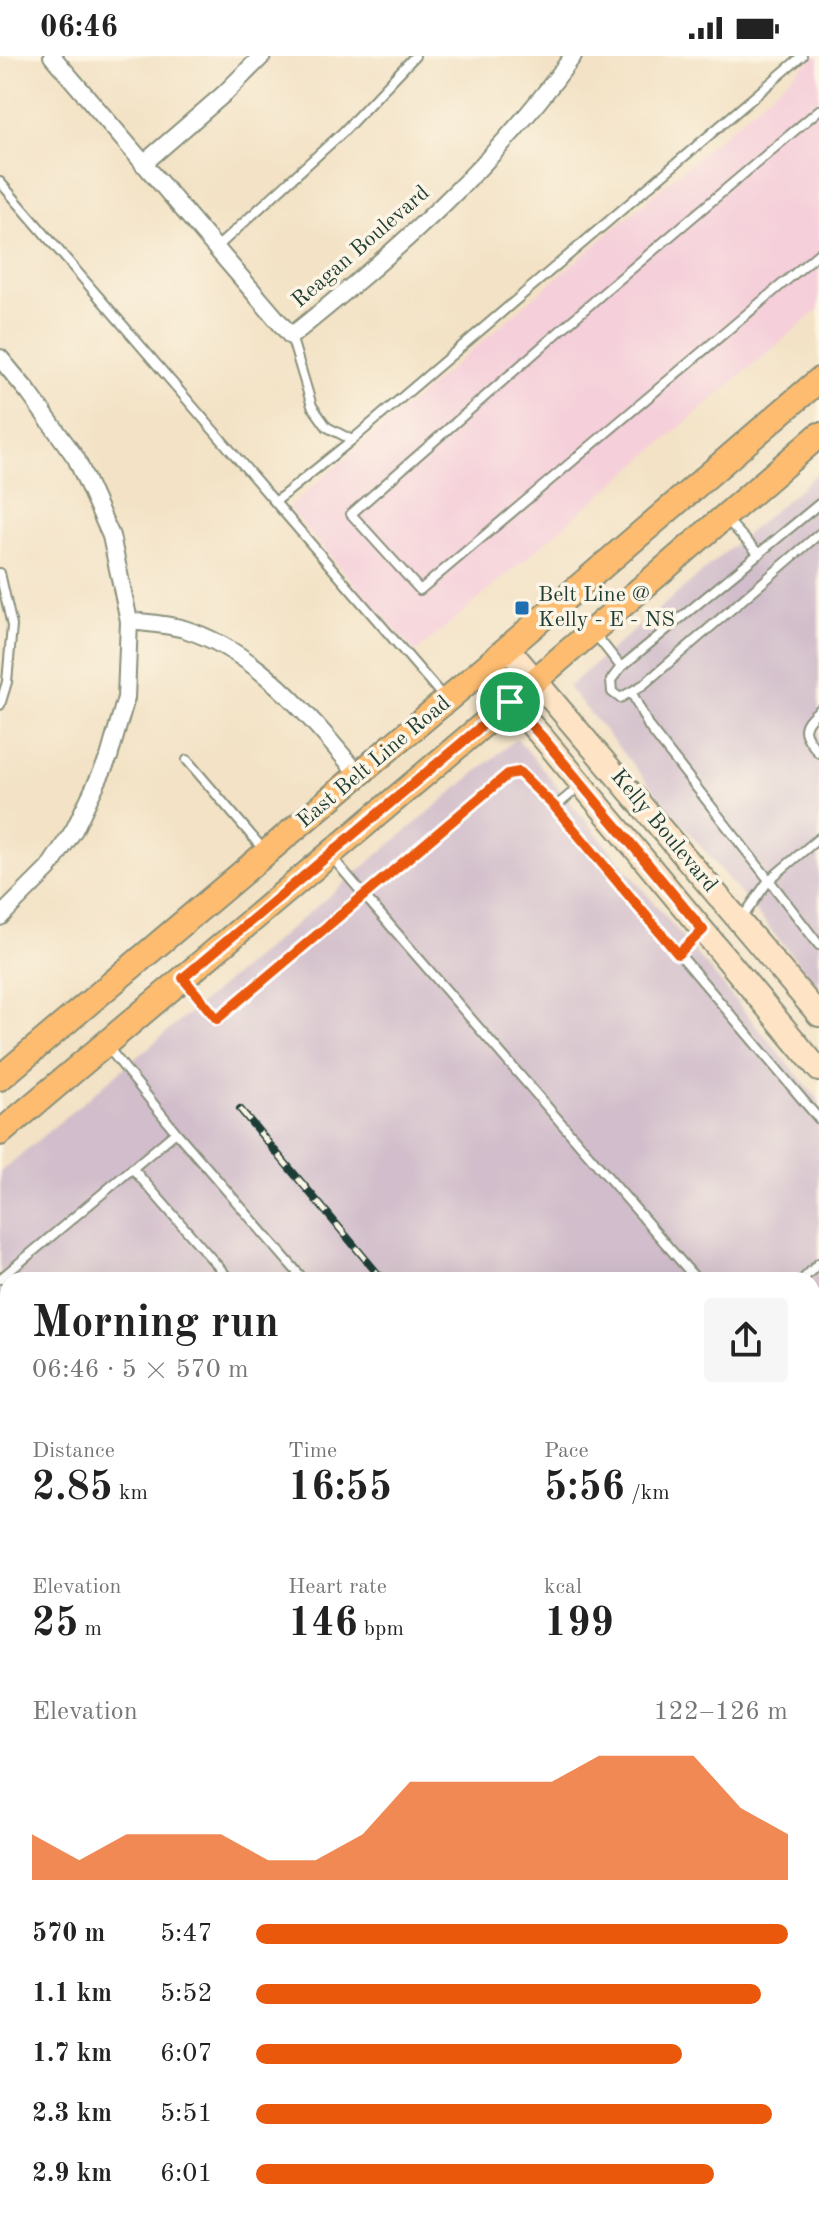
<!DOCTYPE html>
<meta charset="utf-8">
<style>
:root{--surface:#fff;--page:#f6f6f6;--text:#222;--muted:#767676;--accent:#ea580c}
body{margin:0;font-family:"Old Standard TT",serif;background:var(--page);color:var(--text);height:100vh;display:flex;flex-direction:column;font-size:30px;white-space:nowrap}
*{box-sizing:border-box;margin:0}
p{font-size:26px;color:var(--muted)}
.icon{flex:none;width:44px;height:44px;fill:none;stroke:currentColor;stroke-width:2;stroke-linecap:round;stroke-linejoin:round}
.map{position:relative;flex:1;overflow:hidden}
.side{position:absolute;left:0px;top:1216px;width:820px;height:950px;display:flex;flex-direction:column;background:var(--surface);border-radius:24px 24px 0 0;box-shadow:0 8px 32px #0002}
.side>*{flex:none}
.pin{position:absolute;display:grid;place-items:center;width:68px;height:68px;color:#fff;margin:-34px;border:4px solid #fff;border-radius:50%;box-shadow:0 2px 8px #0007}
.round{display:grid;place-items:center;flex:none;width:84px;height:84px;border-radius:8px;background:var(--page)}
.headline{display:flex;align-items:center;justify-content:space-between;height:136px;padding:0 32px}
h1{font-size:44px;font-weight:700;line-height:60px}
.stats{display:grid;grid-template-columns:repeat(3,1fr);gap:12px;height:136px;padding:8px 32px}
.stats div{display:grid;align-content:center}
.stats b{font-size:40px;font-weight:700}
.stats small{font-size:22px;font-weight:400}
.stats p{font-size:22px}
.chart{height:224px;padding:16px 32px}
.chart p{display:flex;justify-content:space-between}
.chart svg{width:100%;height:144px;margin-top:8px;fill:var(--accent);opacity:.7}
ul{padding:0 32px;list-style:none;font-size:26px}
li{display:grid;grid-template-columns:128px 96px 1fr;align-items:center;height:60px}
li i{height:20px;border-radius:10px;background:var(--accent)}
.status{display:flex;justify-content:space-between;align-items:center;height:56px;padding:0 40px;background:var(--surface);direction:ltr}
.status svg{height:22px;fill:currentColor}
.map>svg:first-child{display:block}
.built{fill:#f5cfda}
.industrial{fill:#d1bdcb;fill-rule:evenodd}
.lines{fill:none;stroke-linecap:round;stroke-linejoin:round}
.lane-casing{stroke:#89907c;stroke-width:12}
.street-casing{stroke:#89907c;stroke-width:20}
.secondary-casing{stroke:#89907c;stroke-width:26}
.primary-casing{stroke:#89907c;stroke-width:28}
.lane{stroke:#fff;stroke-width:8}
.street{stroke:#fff;stroke-width:16}
.secondary{stroke:#fee4c5;stroke-width:22}
.primary{stroke:#fdbc6f;stroke-width:24}
.rail-casing{stroke:#1f3d34;stroke-width:8}
.rail{stroke:#fcf5e5;stroke-width:5;stroke-dasharray:15;stroke-linecap:butt}
.route-casing{stroke:#fff;stroke-width:16}
.route{stroke:#ea580c;stroke-width:10}
.poi-dot{fill:#1f6fb2;stroke:#fcf5e5;stroke-width:3}
.labels{text-anchor:middle;dominant-baseline:central;stroke-width:7;stroke-linejoin:round;paint-order:stroke}
.street-label{font-size:22px;fill:#1f3d34;stroke:#fcf5e5}
.poi-label{font-size:22px;fill:#1f3d34;stroke:#fcf5e5;text-anchor:start}
</style>
<div class="status"><b>06:46</b><svg viewBox="0 0 49 12"><path d="M0 12V9h3v3zM5 12V6h3v6zM10 12V3h3v9zM15 12V0h3v12zM26 1h20v11H26zM47 4h2v5h-2z"/></svg></div>
<div class="map">
<svg width="819" height="2165" viewBox="0 0 819 2165">
<rect width="100%" height="100%" fill="#fcf5e5"/>
<filter id="ink" filterUnits="userSpaceOnUse"><feTurbulence type="fractalNoise" baseFrequency=".0125" numOctaves="2"/><feDisplacementMap in="SourceGraphic" scale="16" xChannelSelector="R" yChannelSelector="G"/><feConvolveMatrix kernelMatrix="1 2 1 2 8 2 1 2 1" color-interpolation-filters="sRGB"/></filter>
<filter id="wash" filterUnits="userSpaceOnUse"><feTurbulence type="fractalNoise" baseFrequency=".006" numOctaves="4" result="noise"/><feDisplacementMap in="SourceGraphic" scale="32" xChannelSelector="R" yChannelSelector="G"/><feGaussianBlur stdDeviation="1.8" result="paint"/><feColorMatrix in="noise" values="0 0 0 0 0 0 0 0 0 0 0 0 0 0 0 0 0 1.4 0 .05"/><feComposite in="paint" operator="in"/></filter>
<g filter="url(#wash)">
<rect width="100%" height="100%" fill="#f3e2c5"/>
<path class="built" d="M815,0H819V253L415,597L288,452Z"/>
<path class="industrial" d="M819,416V932L568,631Z
M517,682L819,1045V2165H0V1116ZM8,1224H812V2158H8Z"/>
</g>
<g filter="url(#ink)">
<g class="lines">
<g class="lane-casing">
<path id="lane" d="M819,54L602,238L351,458L420,534L819,197
M0,126L275,446
M216,192L343,76L415,0
M291,280L312,350L327,371L352,384L802,0
M352,384L275,446L445,643
M819,448L621,611L611,624L612,636L620,642L643,629L819,478
M727,464L759,498
M0,517L12,570L7,626L0,649
M595,578L621,611
M632,637L649,671L769,824L742,862
M819,654C798,672 803,677 819,697
M187,704L263,793
M555,751L579,731
M819,782L769,824L819,889
M331,800L363,838L508,718L519,716L555,751L819,1063
M678,898L702,875
M186,926L217,963L363,838L697,1224
M176,1076L304,1224
M133,1113L230,1224
M0,1223L176,1076L106,989
M802,1224L819,1207
M0,1457L8,1467
M0,1544L8,1554
M0,1668L8,1677
M812,1672L819,1666
M0,1744L8,1754
M812,1783L816,1782"/>
</g>
<g class="street-casing">
<path id="street" d="M52,0L291,280C396,196 494,110 573,0
M143,108L225,37L262,0
M0,302L29,337L76,402L111,480L129,565L126,642L109,701L74,774L48,813L0,861
M129,565C147,567 167,568 184,573C257,595 312,663 358,718"/>
</g>
<g class="secondary-casing">
<path id="secondary" d="M508,592L819,959
M482,614L543,682L819,1014"/>
</g>
<g class="primary-casing">
<path id="primary" d="M0,1022L482,614L819,324
M0,1077L510,646L819,379"/>
</g>
<use href="#lane" class="lane"/>
<use href="#street" class="street"/>
<use href="#secondary" class="secondary"/>
<use href="#primary" class="primary"/>
<g class="rail-casing">
<path id="rail" d="M240,1053L383,1224
M812,1735L819,1744
M812,1979L819,1988"/>
</g>
<use href="#rail" class="rail"/>
</g>
</g>
<g class="lines" filter="url(#ink)">
<g class="route-casing">
<path id="route" d="M510,646L543,682L703,874L678,898L555,751L519,716L508,718L217,963L183,922Z"/>
</g>
<use href="#route" class="route"/>
</g>
<rect class="poi-dot" x="514" y="544" width="16" height="16" rx="4"/>
<g class="labels">
<g class="street-label">
<text transform="translate(361 191) rotate(-41)">Reagan Boulevard</text>
<text transform="translate(374 706) rotate(-40)">East Belt Line Road</text>
<text transform="translate(664 775) rotate(50)">Kelly Boulevard</text>
</g>
<g class="poi-label">
<text x="538" y="539">Belt Line @<tspan x="538" dy="25">Kelly - E - NS</tspan></text>
</g>
</g>
</svg>
<div class="pin" style="left:510px;top:646px;background:#1e9e55"><svg class="icon" aria-label="arrive" viewBox="0 0 24 24"><path d="M6 21V4h12l-3 4 3 4H6"/></svg></div>
<section class="side">
<div class="headline"><div><h1>Morning run</h1><p>06:46 · 5 × 570 m</p></div><a class="round"><svg class="icon" aria-label="share" viewBox="0 0 24 24"><path d="M12 15V3M7 8l5-5 5 5M5 13v7h14v-7"/></svg></a></div>
<div class="stats">
<div><p>Distance</p><b>2.85<small> km</small></b></div>
<div><p>Time</p><b>16:55</b></div>
<div><p>Pace</p><b>5:56<small> /km</small></b></div>
</div>
<div class="stats">
<div><p>Elevation</p><b>25<small> m</small></b></div>
<div><p>Heart rate</p><b>146<small> bpm</small></b></div>
<div><p>kcal</p><b>199</b></div>
</div>
<div class="chart"><p><span>Elevation</span>122–126 m</p>
<svg viewBox="0 0 160 44" preserveAspectRatio="none"><path d="M0 44V30L10 38L20 30L30 30L40 30L50 38L60 38L70 30L80 14L90 14L100 14L110 14L120 6L130 6L140 6L150 22L160 30V44z"/></svg>
</div>
<ul>
<li><b>570 m</b>5:47<i style="width:100%"></i></li>
<li><b>1.1 km</b>5:52<i style="width:95%"></i></li>
<li><b>1.7 km</b>6:07<i style="width:80%"></i></li>
<li><b>2.3 km</b>5:51<i style="width:97%"></i></li>
<li><b>2.9 km</b>6:01<i style="width:86%"></i></li>
</ul>
</section>
</div>
